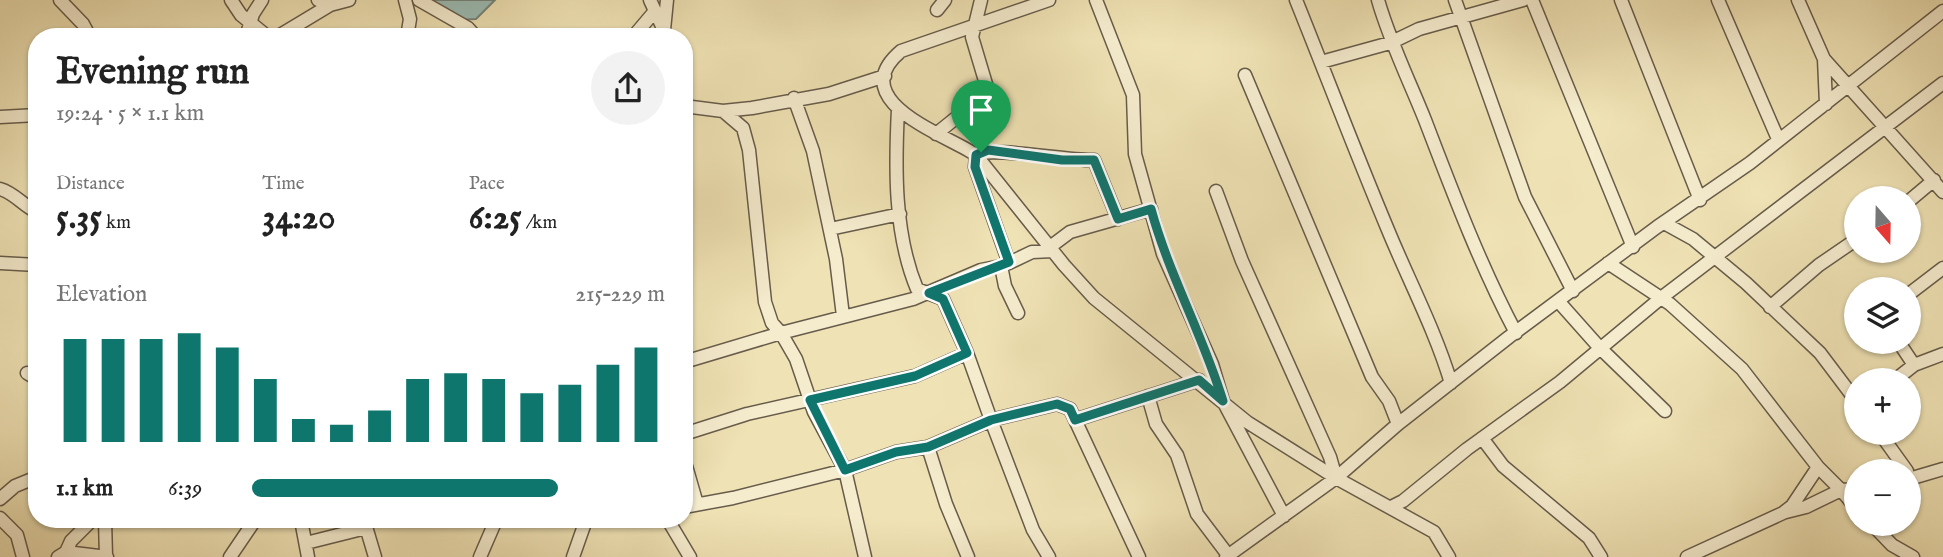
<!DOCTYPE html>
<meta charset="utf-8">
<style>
:root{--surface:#fff;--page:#f2f2f2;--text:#222;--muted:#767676;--accent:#0f766e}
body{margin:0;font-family:"IM FELL English",serif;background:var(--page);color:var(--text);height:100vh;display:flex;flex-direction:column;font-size:26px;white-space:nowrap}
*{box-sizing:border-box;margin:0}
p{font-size:23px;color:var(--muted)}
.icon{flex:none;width:38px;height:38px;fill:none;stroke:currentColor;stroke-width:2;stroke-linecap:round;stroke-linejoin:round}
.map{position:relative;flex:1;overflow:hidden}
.sheet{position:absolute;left:28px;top:28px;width:665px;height:500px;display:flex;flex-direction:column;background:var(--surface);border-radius:28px;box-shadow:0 2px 5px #0004}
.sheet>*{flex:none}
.needle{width:46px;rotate:160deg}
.tools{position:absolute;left:1844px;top:186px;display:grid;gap:14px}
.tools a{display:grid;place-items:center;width:77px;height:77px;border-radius:50%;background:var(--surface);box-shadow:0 2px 5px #0004;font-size:35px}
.pin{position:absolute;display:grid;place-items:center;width:60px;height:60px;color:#fff;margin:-72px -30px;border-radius:50% 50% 50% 0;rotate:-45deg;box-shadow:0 0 7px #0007}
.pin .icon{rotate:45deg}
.round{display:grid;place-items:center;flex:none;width:74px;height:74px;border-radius:37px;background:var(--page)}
.summary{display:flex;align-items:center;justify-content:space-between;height:119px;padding:0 28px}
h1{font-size:38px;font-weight:700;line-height:52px}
.metrics{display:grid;grid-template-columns:repeat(3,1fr);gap:10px;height:119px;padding:7px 28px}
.metrics div{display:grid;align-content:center}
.metrics b{font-size:35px;font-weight:700}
.metrics small{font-size:19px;font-weight:400}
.metrics p{font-size:19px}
.chart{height:196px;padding:14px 28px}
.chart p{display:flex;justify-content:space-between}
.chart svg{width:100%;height:126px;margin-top:7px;stroke:var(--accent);stroke-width:6}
ul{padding:0 28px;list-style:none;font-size:23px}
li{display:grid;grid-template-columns:112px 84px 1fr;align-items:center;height:52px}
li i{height:18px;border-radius:9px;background:var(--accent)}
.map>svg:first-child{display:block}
.water{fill:#9bbcb4;stroke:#74847c;stroke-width:2}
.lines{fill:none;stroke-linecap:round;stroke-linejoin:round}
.minor-casing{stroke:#675c4b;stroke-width:15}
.minor{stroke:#f5ecce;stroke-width:12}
.route-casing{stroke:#fff;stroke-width:14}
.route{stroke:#0f766e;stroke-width:9}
</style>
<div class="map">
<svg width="1943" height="557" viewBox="0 0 1943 557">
<rect width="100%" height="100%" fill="#efe2b4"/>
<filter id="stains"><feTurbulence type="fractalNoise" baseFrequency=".00286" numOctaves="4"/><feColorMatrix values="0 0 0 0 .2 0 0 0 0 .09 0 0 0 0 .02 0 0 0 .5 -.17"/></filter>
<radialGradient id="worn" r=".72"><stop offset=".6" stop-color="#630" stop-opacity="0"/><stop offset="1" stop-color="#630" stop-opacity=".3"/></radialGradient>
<path class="water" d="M429,0H495L476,19L456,20Z"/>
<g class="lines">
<g class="minor-casing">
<path id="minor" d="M60,0L83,24L90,37
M231,0L241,15L268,37
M318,0L330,5L349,0
M405,0L410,19L407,37
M419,0L468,28L476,37
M650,0L667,37
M1049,0L901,51C842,101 947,135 976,155L1064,265L1094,298L1247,422L1336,478L1434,532L1449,557
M1096,0L1133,95L1135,154L1163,254L1212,364L1223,401L1284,516
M1296,0C1327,77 1356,154 1388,230C1409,281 1435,330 1451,383
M1378,0C1390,42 1409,80 1425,120C1453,193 1480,265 1516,333
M1455,0L1525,197L1573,291
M1532,0L1633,247
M1621,0L1700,200
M1718,0L1778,139
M1798,0L1824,59L1943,192
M937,10L945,0
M664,30L667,0
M246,37L253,14L262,0
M277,37L330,5
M633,37L655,11
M1824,59L1826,104
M1321,62L1390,43L1419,29L1523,0
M1245,75L1372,377L1389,401L1398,424
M794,98L813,151L836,259L843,316
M684,106L723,111L752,108L829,94L885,76
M898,109C895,168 894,234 917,289L943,299L967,353L991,420L928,447L946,504L968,557
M723,111L743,128L749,150L765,302L772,323L781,333L913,299L981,270L1001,266L1005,286L1018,313
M0,117L37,115
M936,134L972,105L986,84L972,37L981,0
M684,150V182
M0,189C15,193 23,206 37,212
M1216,191L1242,261L1330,457L1336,478
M1909,201L1934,180
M1664,223L1693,239L1746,283L1820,353L1857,402
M830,229L900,214
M1050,247L1070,232L1151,209
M0,263L37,265
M1009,263L1032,252L1053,251
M1608,263L1670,304L1742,369L1818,467L1841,490L1857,489
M1001,266L1009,263L975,167L976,155C990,146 1068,161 1094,160L1118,219
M1909,294L1943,268
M1559,302L1599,347L1665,411
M1770,307L1819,265L1857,239
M1898,341L1914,365
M684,362L781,333L796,359L814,412L845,470L865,557
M27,373L37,379
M1895,380L1914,365L1943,354
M1148,396L1156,424L1177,455L1197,514L1228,555
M1075,420L1199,380
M1879,432L1907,471
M684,434L747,414L915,376L967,353
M1482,438L1503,466L1589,538L1601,557
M684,459L697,504
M1909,479L1943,469
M0,499L15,486L37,477
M684,507L733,498L845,470L896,452L928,447
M1391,507L1403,501L1467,449L1560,382L1661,298L1943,83
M1786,512L1806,507L1841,490L1857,509
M0,518L17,535L23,557
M105,520L106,557
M301,520L308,557
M364,520L375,557
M668,520L690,557
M1871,523L1892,545L1913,557
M306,543L366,528
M66,552L71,541L92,520
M58,557L66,552L107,557
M230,557L255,520
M480,557L496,520
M573,557L586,520
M1049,557L1033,530L991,420L1057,404L1070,409L1139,557
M1226,557L1336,478L1398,424L1509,337L1657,227L1750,163L1943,11
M1687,557L1783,513L1792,506L1818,467"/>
</g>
<use href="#minor" class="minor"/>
</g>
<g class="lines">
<g class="route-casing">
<path id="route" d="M988,150L1062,160H1094L1118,219L1151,209C1169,275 1203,335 1223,401L1199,380L1075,420L1070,409L1057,404L991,420L928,447L896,452L845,470L810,400L915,376L967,353L943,299L929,293L1009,262L975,167L976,155Z"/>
</g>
<use href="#route" class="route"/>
</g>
<rect width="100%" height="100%" filter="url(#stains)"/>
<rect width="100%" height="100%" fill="url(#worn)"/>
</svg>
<div class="tools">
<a><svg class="needle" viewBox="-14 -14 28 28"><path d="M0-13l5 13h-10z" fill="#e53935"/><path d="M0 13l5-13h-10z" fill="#767676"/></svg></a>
<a><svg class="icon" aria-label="layers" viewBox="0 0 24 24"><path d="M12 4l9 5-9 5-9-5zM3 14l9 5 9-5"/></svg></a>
<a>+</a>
<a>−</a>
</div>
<div class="pin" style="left:981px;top:152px;background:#1e9e55"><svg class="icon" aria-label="arrive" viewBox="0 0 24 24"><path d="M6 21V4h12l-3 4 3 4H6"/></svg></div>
<section class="sheet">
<div class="summary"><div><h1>Evening run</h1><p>19:24 · 5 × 1.1 km</p></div><a class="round"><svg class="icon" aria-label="share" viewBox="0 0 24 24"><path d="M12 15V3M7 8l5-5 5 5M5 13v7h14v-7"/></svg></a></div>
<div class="metrics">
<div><p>Distance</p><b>5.35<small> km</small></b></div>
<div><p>Time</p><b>34:20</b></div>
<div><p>Pace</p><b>6:25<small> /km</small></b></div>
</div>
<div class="chart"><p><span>Elevation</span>215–229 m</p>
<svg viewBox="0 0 160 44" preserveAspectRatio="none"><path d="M5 44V8M15 44V8M25 44V8M35 44V6M45 44V11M55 44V22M65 44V36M75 44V38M85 44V33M95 44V22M105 44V20M115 44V22M125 44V27M135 44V24M145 44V17M155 44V11"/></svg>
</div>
<ul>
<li><b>1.1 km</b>6:39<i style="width:74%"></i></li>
</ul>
</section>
</div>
